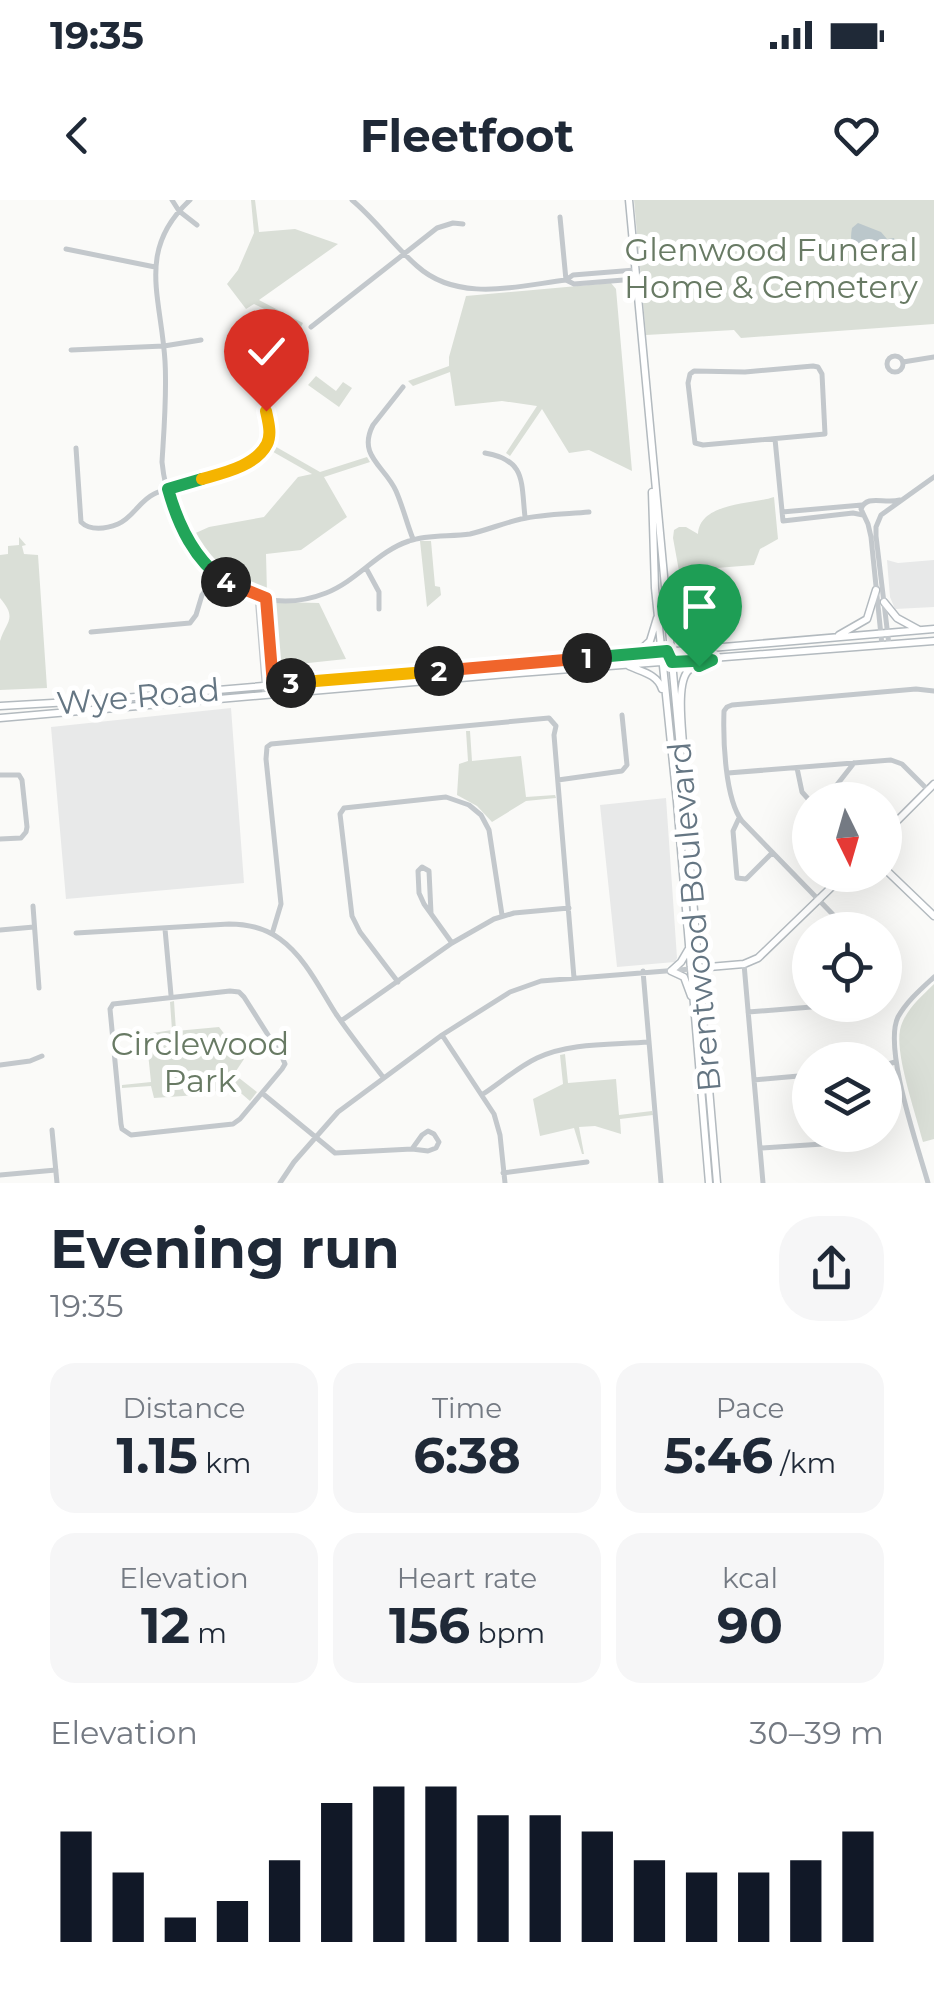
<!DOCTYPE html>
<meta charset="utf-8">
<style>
:root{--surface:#fff;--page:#f6f6f7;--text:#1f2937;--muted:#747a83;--accent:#111827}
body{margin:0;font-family:Montserrat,sans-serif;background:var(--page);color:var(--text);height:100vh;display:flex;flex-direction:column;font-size:38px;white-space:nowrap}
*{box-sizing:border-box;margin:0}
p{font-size:32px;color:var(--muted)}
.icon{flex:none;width:55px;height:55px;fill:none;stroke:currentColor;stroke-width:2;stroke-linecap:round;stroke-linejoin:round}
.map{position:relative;height:983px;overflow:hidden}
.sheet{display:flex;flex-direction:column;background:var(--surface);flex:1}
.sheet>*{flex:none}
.needle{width:65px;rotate:175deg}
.fabs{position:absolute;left:792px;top:582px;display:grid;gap:20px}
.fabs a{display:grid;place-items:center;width:110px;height:110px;border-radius:50%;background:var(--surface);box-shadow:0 10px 40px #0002;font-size:50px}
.pin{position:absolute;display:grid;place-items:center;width:85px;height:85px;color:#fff;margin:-102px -42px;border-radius:50% 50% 50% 0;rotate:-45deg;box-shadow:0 0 10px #0007}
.pin .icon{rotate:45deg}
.km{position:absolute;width:50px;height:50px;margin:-25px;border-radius:50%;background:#222;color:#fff;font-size:28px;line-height:50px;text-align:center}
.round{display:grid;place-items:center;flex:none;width:105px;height:105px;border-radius:40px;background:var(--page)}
.overview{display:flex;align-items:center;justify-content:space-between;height:170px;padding:0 50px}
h1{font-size:55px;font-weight:700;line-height:75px}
.metrics{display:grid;grid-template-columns:repeat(3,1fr);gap:15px;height:170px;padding:10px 50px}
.metrics div{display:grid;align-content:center;border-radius:25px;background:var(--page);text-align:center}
.metrics b{font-size:50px;font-weight:700}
.metrics small{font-size:28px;font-weight:400}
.metrics p{font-size:28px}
.chart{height:280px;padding:20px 50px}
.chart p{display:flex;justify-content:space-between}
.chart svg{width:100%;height:180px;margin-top:10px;stroke:var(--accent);stroke-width:6}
.status{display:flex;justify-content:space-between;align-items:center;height:70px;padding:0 50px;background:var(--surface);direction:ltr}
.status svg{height:28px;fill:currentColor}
header{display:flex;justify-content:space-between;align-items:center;height:130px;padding:0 50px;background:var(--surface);font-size:45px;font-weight:700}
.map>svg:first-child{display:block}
.built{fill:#e8e9e9}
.green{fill:#dadfd7}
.water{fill:#bbc7cb}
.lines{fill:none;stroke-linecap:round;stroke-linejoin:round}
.secondary-casing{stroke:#b3babf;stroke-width:9}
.street{stroke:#c3c8cc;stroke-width:5}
.secondary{stroke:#fff;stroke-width:6}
.split-1-casing{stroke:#fff;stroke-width:20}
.split-2-casing{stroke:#fff;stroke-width:20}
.split-3-casing{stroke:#fff;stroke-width:20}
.split-4-casing{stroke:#fff;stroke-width:20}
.split-5-casing{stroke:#fff;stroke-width:20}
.split-6-casing{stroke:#fff;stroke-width:20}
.split-1{stroke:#22a559;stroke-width:12}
.split-2{stroke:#f0652b;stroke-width:12}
.split-3{stroke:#f5b400;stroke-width:12}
.split-4{stroke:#f0652b;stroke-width:12}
.split-5{stroke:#22a559;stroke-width:12}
.split-6{stroke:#f5b400;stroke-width:12}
.labels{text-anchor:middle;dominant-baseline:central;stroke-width:10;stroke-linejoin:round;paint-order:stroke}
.park-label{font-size:32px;fill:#687a64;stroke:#fff}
.street-label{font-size:32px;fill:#657683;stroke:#fff}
</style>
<div class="status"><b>19:35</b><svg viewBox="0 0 49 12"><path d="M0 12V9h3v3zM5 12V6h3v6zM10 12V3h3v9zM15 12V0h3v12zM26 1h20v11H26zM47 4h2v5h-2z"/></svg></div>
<header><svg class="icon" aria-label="back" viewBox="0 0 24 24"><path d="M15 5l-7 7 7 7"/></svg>Fleetfoot<svg class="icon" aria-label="heart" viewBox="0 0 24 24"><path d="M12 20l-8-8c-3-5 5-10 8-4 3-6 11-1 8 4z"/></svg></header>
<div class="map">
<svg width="934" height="983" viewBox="0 0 934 983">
<rect width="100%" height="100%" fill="#fafaf8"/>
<path class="built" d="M887,360L898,363L934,360V407L895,409L890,397Z
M231,508L244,683L66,699L51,527Z
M666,598L677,758L675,762L617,767L600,605Z"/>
<path class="green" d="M251,0H255L259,32L295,29L338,44L259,100L303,123L301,127L254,104L246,109L227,84L238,70L254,33Z
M634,0H934V124L741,138L734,130L646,135Z
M611,83L616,89L632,271L589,250L569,253L542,209L510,256L506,253L537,206L502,201L455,206L450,172L413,186L408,181L449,166V157L466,96Z
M316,176L336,191L343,182L352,188L339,207L308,185Z
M271,244L320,272L367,257L370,262L324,277L347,317L301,350L266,354L267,393C225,383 214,371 189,336L209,327L264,317L298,277L312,274L268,249Z
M774,297L778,339L760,349L754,365L679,371L673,338L674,330L679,327H686L698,334C700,302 751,305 774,297Z
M19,337L26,345L22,346L24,354L38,355L47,488L0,490C0,477 0,453 0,441C6,421 18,419 0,398V355L8,354V346L19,345Z
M420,341H431L435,386L440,387L441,395L427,407Z
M276,402L319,403L346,459L280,466C269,452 271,428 269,410L272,403Z
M466,531H470L472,561L521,556L526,597L555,595L556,598L526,601L492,622L477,606L457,595L459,564L468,561Z
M934,784V939L923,942C916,914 895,855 900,830C904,811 921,797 934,784Z
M174,801L176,831L219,827L244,859L234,874L257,892L250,901L228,882L212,894L154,898L151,886L122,888V885L151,882L146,834L172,830L170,802Z
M565,854L568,883L616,879L619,915L652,911L653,915L620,919L621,934L595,926L579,927L584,954H582L574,928L540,936L533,899L563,884L560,855Z"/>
<path class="water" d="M858,23L881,32L887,39L894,38L895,41C880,45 877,62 858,56C851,46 850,39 852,28Z"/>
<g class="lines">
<g class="secondary-casing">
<path id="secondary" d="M629,0L683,580L717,983
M652,292L655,388L677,602L709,983
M884,402L897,418L919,430
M669,428L684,442L701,445
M839,435L867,419L876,390
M637,453L650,441L657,418
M629,466C642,472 657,474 662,489
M0,506L88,501L934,429
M0,518L519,473L934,441
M683,544C682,527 676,481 689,470C691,468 700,465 704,463
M885,633L934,584
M885,669L934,716
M688,750L681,762L671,771L684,777L691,796
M697,768L744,764L758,758L844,675"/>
</g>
<path class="street" d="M172,0L179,11L197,25
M190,0C136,50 161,96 165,161C167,194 164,229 162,262C170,343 237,428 326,393C357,381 378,351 409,341C428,334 450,337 470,334C487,330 504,323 521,319C543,314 567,314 589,312
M352,0C376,20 394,46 417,66C458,103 517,86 566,80L573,75L635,70
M560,17L566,80
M66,49L155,67
M566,80L574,84L636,79
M311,127L437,28L453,23L463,24
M71,150L164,146L201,140
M887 164a8 8 0 1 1 16 0a8 8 0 1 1-16 0Z
M903,162L934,157
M813,166L818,167L822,174L825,234L703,245L695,243L688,183L690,174L694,171L745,172Z
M403,187L373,225C357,256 385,266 396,291C403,307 407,324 413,339
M775,239L783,321L853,313L863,315
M76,248L81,322C90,331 106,329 118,324C133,318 139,301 154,294C183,280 254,274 268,242C272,233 268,221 266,211
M485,253C526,260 521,281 525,317
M782,312L862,305
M366,368L379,392V409
M257,396L265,495
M266,398L274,494
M91,432L190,423L196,415L202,395L217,375
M882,445L871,337L868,324L861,309C867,294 883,304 900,300
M889,445L876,336V327L881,315L934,277
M797,568L802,592L810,601
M728,573L891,560L902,564L928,590
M0,575H19L22,580L27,627L26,632L21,638L0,639
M558,580L622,571L627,565L622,515
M825,600L854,563
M739,618L733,631L737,678L746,679L772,653
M33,706L39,788
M431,713L429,671L422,667L418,671L419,693L424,704L452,743
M165,729L171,795
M0,730L34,727
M848,730L742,621C725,599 723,540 724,511L727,507L732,505L916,489L934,491
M76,733L229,724C247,724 265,728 280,739C305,757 320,789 336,814C351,836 367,856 383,877
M272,734L281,704L266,559L267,547L271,544L549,518L556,526L554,535L574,778
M744,764L763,983
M643,771L661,983
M398,782L360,732L352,716L340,614L344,608L446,597L469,605L481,615L489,630L502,715
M230,791L239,792L244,797L282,857L285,864L282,869L240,919L233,924L131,935L122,929L121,924L110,809L113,804Z
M748,812L824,806
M341,821L452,743L494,719L514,713L569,708
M442,835L494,914L500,935L505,983
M0,865L30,861L42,856
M885,865L895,862
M754,880L810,875
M262,893L335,953L412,949L428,951L436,948L439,942L434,934L428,931L422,935L412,949
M483,894C500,883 518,867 537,858C570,842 613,845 649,842
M52,930L57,983
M761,948L838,943
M503,973L587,962
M0,975L56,970
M280,983L294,962L338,912L442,835L510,792L541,781L691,769
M928,983C918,947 883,848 898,817C907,801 921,789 934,777"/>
<use href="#secondary" class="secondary"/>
</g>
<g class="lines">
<g class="split-1-casing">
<path id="split-1" d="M587,458L667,451L672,462L712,460L699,466"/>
</g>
<g class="split-2-casing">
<path id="split-2" d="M439,471L587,458"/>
</g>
<g class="split-3-casing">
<path id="split-3" d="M291,483L439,471"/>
</g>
<g class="split-4-casing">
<path id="split-4" d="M226,382L266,398L273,485L291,483"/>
</g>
<g class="split-5-casing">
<path id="split-5" d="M202,279L168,289C178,325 194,360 226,382"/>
</g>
<g class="split-6-casing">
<path id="split-6" d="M202,279C223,273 256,266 267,244C272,234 268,221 266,211"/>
</g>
<use href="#split-1" class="split-1"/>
<use href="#split-2" class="split-2"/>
<use href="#split-3" class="split-3"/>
<use href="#split-4" class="split-4"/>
<use href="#split-5" class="split-5"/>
<use href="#split-6" class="split-6"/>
</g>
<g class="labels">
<g class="park-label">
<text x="771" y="49">Glenwood Funeral<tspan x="771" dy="37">Home &amp; Cemetery</tspan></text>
<text x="200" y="843">Circlewood<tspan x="200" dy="37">Park</tspan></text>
</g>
<g class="street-label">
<text transform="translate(138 496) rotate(-5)">Wye Road</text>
<text transform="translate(694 717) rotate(-95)">Brentwood Boulevard</text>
</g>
</g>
</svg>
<div class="fabs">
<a><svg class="needle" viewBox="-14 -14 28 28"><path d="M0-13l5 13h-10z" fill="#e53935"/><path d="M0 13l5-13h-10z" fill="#747a83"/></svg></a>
<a><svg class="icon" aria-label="locate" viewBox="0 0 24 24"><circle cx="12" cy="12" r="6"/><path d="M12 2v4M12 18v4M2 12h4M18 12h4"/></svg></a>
<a><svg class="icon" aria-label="layers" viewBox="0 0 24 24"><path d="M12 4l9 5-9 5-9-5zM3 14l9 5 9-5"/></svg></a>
</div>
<div class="pin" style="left:699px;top:466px;background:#1e9e55"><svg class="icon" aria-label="arrive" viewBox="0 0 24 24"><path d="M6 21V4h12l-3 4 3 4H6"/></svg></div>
<div class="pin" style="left:266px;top:211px;background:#d93025"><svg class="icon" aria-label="check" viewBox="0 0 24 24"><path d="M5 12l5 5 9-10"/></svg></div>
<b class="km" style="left:587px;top:458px">1</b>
<b class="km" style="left:439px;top:471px">2</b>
<b class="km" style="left:291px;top:483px">3</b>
<b class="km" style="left:226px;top:382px">4</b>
</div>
<section class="sheet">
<div class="overview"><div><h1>Evening run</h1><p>19:35</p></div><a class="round"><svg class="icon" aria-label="share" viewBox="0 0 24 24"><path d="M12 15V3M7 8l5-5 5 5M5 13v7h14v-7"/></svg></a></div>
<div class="metrics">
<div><p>Distance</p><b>1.15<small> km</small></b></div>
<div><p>Time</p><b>6:38</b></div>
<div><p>Pace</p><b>5:46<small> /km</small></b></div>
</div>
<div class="metrics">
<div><p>Elevation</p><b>12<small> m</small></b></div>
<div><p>Heart rate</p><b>156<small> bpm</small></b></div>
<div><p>kcal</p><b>90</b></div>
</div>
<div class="chart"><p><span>Elevation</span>30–39 m</p>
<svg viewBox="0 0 160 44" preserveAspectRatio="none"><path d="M5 44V17M15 44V27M25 44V38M35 44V34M45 44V24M55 44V10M65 44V6M75 44V6M85 44V13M95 44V13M105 44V17M115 44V24M125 44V27M135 44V27M145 44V24M155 44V17"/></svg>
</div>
</section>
